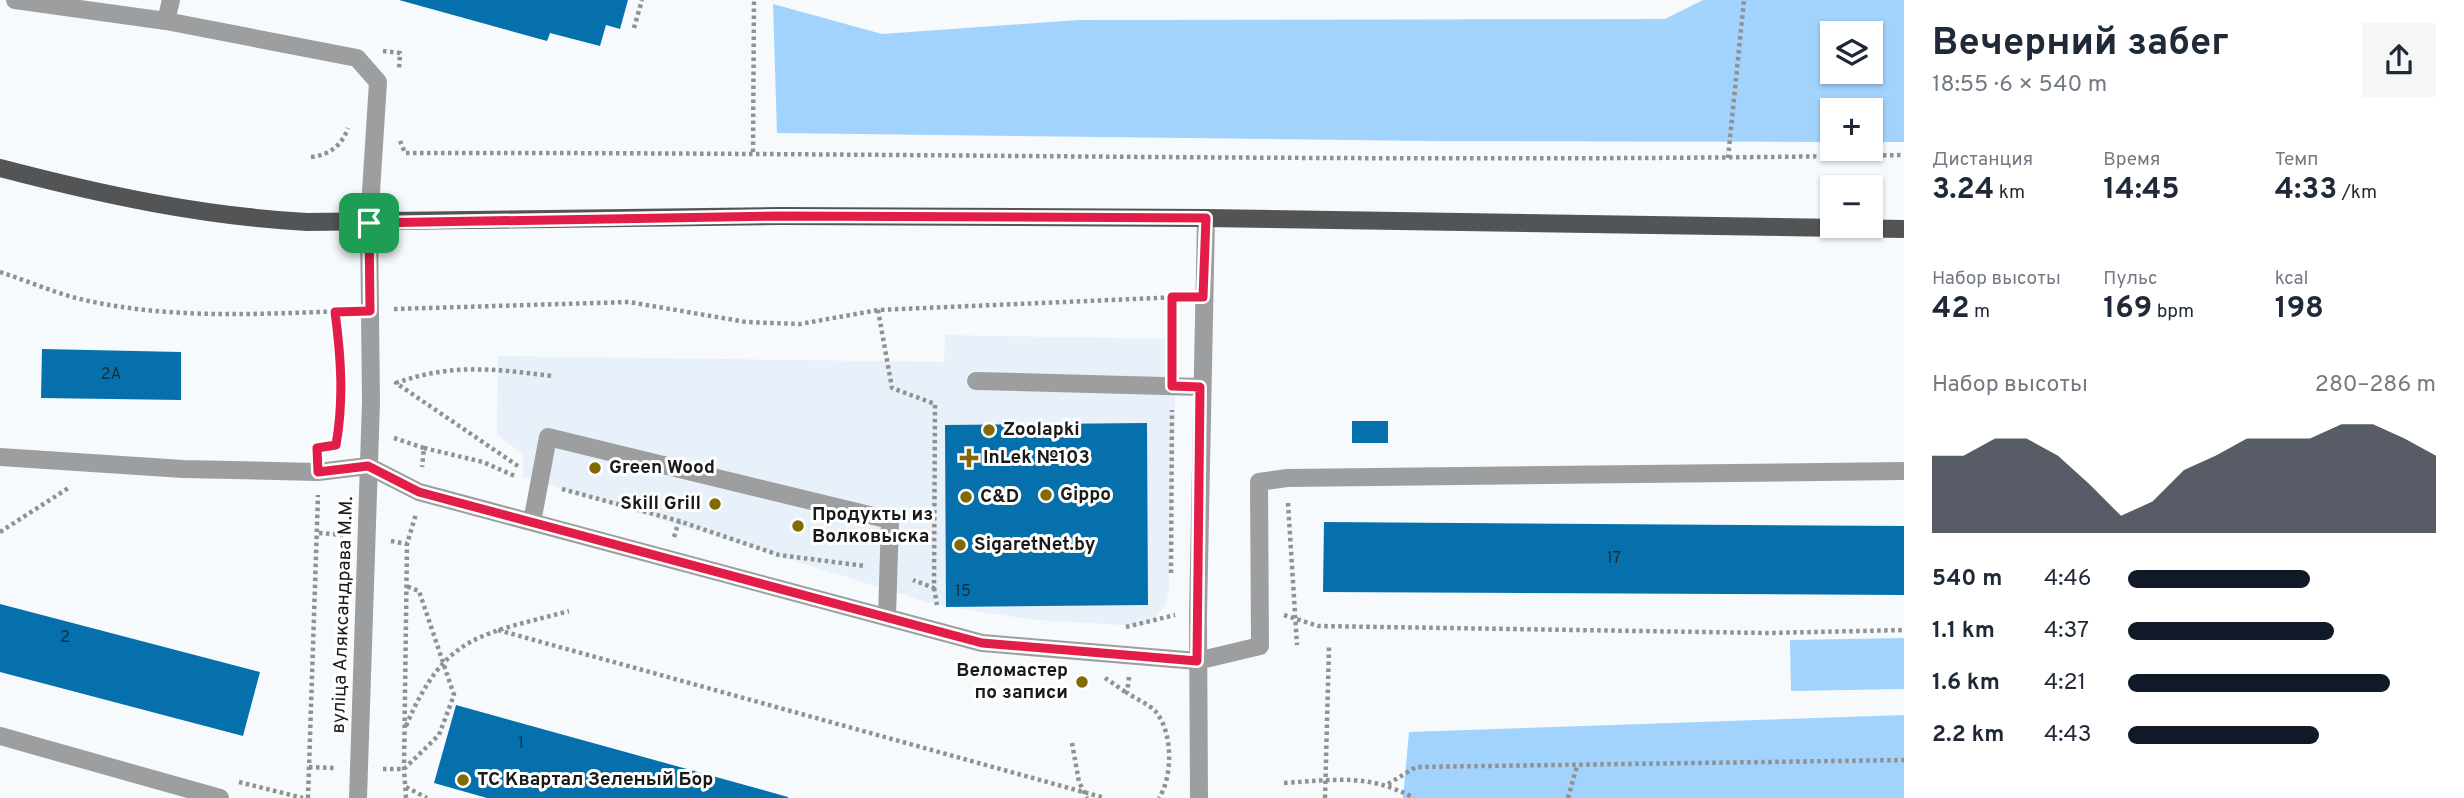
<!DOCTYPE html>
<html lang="ru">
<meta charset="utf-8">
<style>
:root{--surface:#fff;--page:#f6f6f7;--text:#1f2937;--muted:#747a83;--accent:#111827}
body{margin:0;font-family:Overpass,sans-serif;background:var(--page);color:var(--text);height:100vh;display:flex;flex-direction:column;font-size:26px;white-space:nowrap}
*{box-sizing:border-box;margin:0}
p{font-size:23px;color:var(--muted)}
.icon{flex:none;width:38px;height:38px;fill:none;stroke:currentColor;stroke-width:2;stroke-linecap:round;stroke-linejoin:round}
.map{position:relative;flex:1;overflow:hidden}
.sheet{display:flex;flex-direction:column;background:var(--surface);width:560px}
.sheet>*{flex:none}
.buttons{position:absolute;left:1820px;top:21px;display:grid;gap:14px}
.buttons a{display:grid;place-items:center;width:63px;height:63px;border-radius:0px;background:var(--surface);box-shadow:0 2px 5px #0004;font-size:35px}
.pin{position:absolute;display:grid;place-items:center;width:60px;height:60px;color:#fff;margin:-30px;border-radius:14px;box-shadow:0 4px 10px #0006}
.round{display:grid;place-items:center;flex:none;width:74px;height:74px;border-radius:0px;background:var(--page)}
.headline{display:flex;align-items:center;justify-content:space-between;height:119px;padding:0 28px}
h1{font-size:38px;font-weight:700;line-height:52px}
.figures{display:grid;grid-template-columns:repeat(3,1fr);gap:10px;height:119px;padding:7px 28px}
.figures div{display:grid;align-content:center}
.figures b{font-size:30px;font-weight:700}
.figures small{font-size:19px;font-weight:400}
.figures p{font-size:19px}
.chart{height:196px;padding:14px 28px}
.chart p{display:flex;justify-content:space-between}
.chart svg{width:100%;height:126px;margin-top:7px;fill:var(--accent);opacity:.7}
ul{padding:0 28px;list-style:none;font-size:23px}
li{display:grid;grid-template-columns:112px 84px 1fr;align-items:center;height:52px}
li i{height:18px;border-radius:9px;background:var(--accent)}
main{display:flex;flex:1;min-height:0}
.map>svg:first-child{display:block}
.built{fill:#e8f1f9}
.green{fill:#a1d3fc;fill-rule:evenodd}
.building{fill:#0570ab}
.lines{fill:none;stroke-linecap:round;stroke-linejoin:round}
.path{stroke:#8f9192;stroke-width:4.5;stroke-dasharray:3.5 3.5;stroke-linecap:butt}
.minor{stroke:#9d9e9f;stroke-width:18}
.major{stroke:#525455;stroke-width:18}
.route-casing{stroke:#fff;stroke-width:14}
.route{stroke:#e11d48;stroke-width:9}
.poi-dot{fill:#826a03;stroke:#fff;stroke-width:2.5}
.labels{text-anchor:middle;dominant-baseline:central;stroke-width:6;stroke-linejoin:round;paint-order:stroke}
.number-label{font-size:16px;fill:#14303e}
.poi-label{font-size:19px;font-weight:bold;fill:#191a1a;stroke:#fff;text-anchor:start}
.street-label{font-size:19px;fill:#191a1a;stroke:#fff}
</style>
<main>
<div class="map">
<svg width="1904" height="798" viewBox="0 0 1904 798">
<rect width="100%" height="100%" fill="#f7fafc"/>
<path class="built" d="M945,335L1177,339L1169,591L1165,606L1153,621L1139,626L1034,620L937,605L523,477V454L497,435L498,356L944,362Z"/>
<path class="green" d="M1703,0H1904V142H1871V110H1832V142L1429,141L777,133L773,4L882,34L1078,20L1665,19ZM1871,33V72H1832V33Z
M1904,638V689L1791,691L1790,640Z
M1904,715V798H1403L1409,732Z"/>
<path class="building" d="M399,0H628L620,29L606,25L600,46L550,33L547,41Z
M42,349L181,352V400L41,398Z
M1352,421H1388V443H1352Z
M1147,423L1148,605L946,607L945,425Z
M1324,522L1904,526V595L1323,592Z
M0,604L260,672L243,736L0,672Z
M456,705L788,797V798H487L434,783Z"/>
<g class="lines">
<path class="path" d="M634,28L642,0
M383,51L400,53L399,70
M400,141L405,153C905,152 1404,164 1904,155
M753,152L754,0
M311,157C330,155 342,145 348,128
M1728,158L1744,0
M0,272C25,280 50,291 76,298C165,320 256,314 347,311
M394,309L629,302L746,322L800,324L878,310L1180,297
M878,310L892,388L935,404L934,588L913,580
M1172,363V297
M394,438L424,448L422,467
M335,445C351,412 340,348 335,312
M424,448L483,462L517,477
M518,466L396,383C452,363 495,369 552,376
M562,489L679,521L779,555L865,566
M1288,503L1297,645
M0,532L70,487
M319,533L344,535
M674,537L679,521
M391,541L407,544
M1171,573L1172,410
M934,588L937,605
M1284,615L1318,626L1768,633L1904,630
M1126,627L1175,615
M498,630L1105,798
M1129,677L1127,693C1136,699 1149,704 1156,712C1173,733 1173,776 1159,798
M1105,678L1127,693
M406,726C445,634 480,635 569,611
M1072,743L1079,782L1087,798
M309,767L336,768
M383,769H404L439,735L454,695L419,591L406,586
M239,782L303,798
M1284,783C1335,780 1368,773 1414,798
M1388,784L1416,767L1904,760
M406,787L427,798
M308,798L318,495
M406,798L404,769L407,544L416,514
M1325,798L1329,647
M1568,798L1577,766"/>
<path class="minor" d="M15,0L166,21L357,58L378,82L369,223L371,402L358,798
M166,21L171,0
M976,381L1201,387
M0,457L183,469L318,472L368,466L419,492L982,643L1197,661L1260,646L1259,482L1287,478L1904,471
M532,522L548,437L890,520L887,616
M0,736L220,798
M1199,798L1198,616L1206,218"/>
<path class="major" d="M0,168C103,195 201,216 307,222L780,216L1206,218L1904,229"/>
</g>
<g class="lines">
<g class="route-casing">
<path id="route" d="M780,216L1206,218L1203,297H1172V386L1200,387L1197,661L982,643L419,492L368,466L318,472L317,448L336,445C344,400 341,357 335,312L370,311L369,223Z"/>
</g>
<use href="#route" class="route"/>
</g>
<g class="poi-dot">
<circle cx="989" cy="430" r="7"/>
<path d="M965.5 447.5h7v7h7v7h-7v7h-7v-7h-7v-7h7z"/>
<circle cx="595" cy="468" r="7"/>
<circle cx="1046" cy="495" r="7"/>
<circle cx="966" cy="497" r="7"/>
<circle cx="715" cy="504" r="7"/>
<circle cx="798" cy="526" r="7"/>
<circle cx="960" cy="545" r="7"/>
<circle cx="1082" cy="682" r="7"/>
<circle cx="463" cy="780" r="7"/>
</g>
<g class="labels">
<g class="number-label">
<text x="111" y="375">2А</text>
<text x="1614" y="559">17</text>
<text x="963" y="592">15</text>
<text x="65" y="638">2</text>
<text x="521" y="744">1</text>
</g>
<g class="poi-label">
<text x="1003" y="430">Zoolapki</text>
<text x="983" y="458">InLek №103</text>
<text x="609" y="468">Green Wood</text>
<text x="1060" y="495">Gippo</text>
<text x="980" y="497">C&amp;D</text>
<text x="701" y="504" text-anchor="end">Skill Grill</text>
<text x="812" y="515">Продукты из<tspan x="812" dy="22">Волковыска</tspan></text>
<text x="974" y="545">SigaretNet.by</text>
<text x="1068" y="671" text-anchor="end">Веломастер<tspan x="1068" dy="22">по записи</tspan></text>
<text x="477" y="780">ТС Квартал Зеленый Бор</text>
</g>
<g class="street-label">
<text transform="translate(343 615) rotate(-88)">вуліца Аляксандрава М.М.</text>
</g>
</g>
</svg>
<div class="buttons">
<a><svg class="icon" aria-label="layers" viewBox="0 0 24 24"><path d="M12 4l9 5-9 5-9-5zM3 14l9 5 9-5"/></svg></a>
<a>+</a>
<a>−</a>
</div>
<div class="pin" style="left:369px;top:223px;background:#1e9e55"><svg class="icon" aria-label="arrive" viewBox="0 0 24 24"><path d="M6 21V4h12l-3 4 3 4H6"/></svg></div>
</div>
<section class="sheet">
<div class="headline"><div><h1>Вечерний забег</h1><p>18:55 · 6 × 540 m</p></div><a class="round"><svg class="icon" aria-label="share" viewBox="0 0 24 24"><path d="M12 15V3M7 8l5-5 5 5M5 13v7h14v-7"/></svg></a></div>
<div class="figures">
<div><p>Дистанция</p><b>3.24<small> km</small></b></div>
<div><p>Время</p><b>14:45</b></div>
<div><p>Темп</p><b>4:33<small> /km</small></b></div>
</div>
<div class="figures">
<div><p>Набор высоты</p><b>42<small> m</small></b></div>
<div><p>Пульс</p><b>169<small> bpm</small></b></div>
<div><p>kcal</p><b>198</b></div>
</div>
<div class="chart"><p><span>Набор высоты</span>280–286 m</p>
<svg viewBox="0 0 160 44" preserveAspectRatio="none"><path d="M0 44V17L10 17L20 11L30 11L40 17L50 27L60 38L70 33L80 22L90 17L100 11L110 11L120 11L130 6L140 6L150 11L160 17V44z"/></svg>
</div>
<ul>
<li><b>540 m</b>4:46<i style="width:59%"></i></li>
<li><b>1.1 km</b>4:37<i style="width:67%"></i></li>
<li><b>1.6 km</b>4:21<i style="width:85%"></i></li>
<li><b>2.2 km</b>4:43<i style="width:62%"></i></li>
</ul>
</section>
</main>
